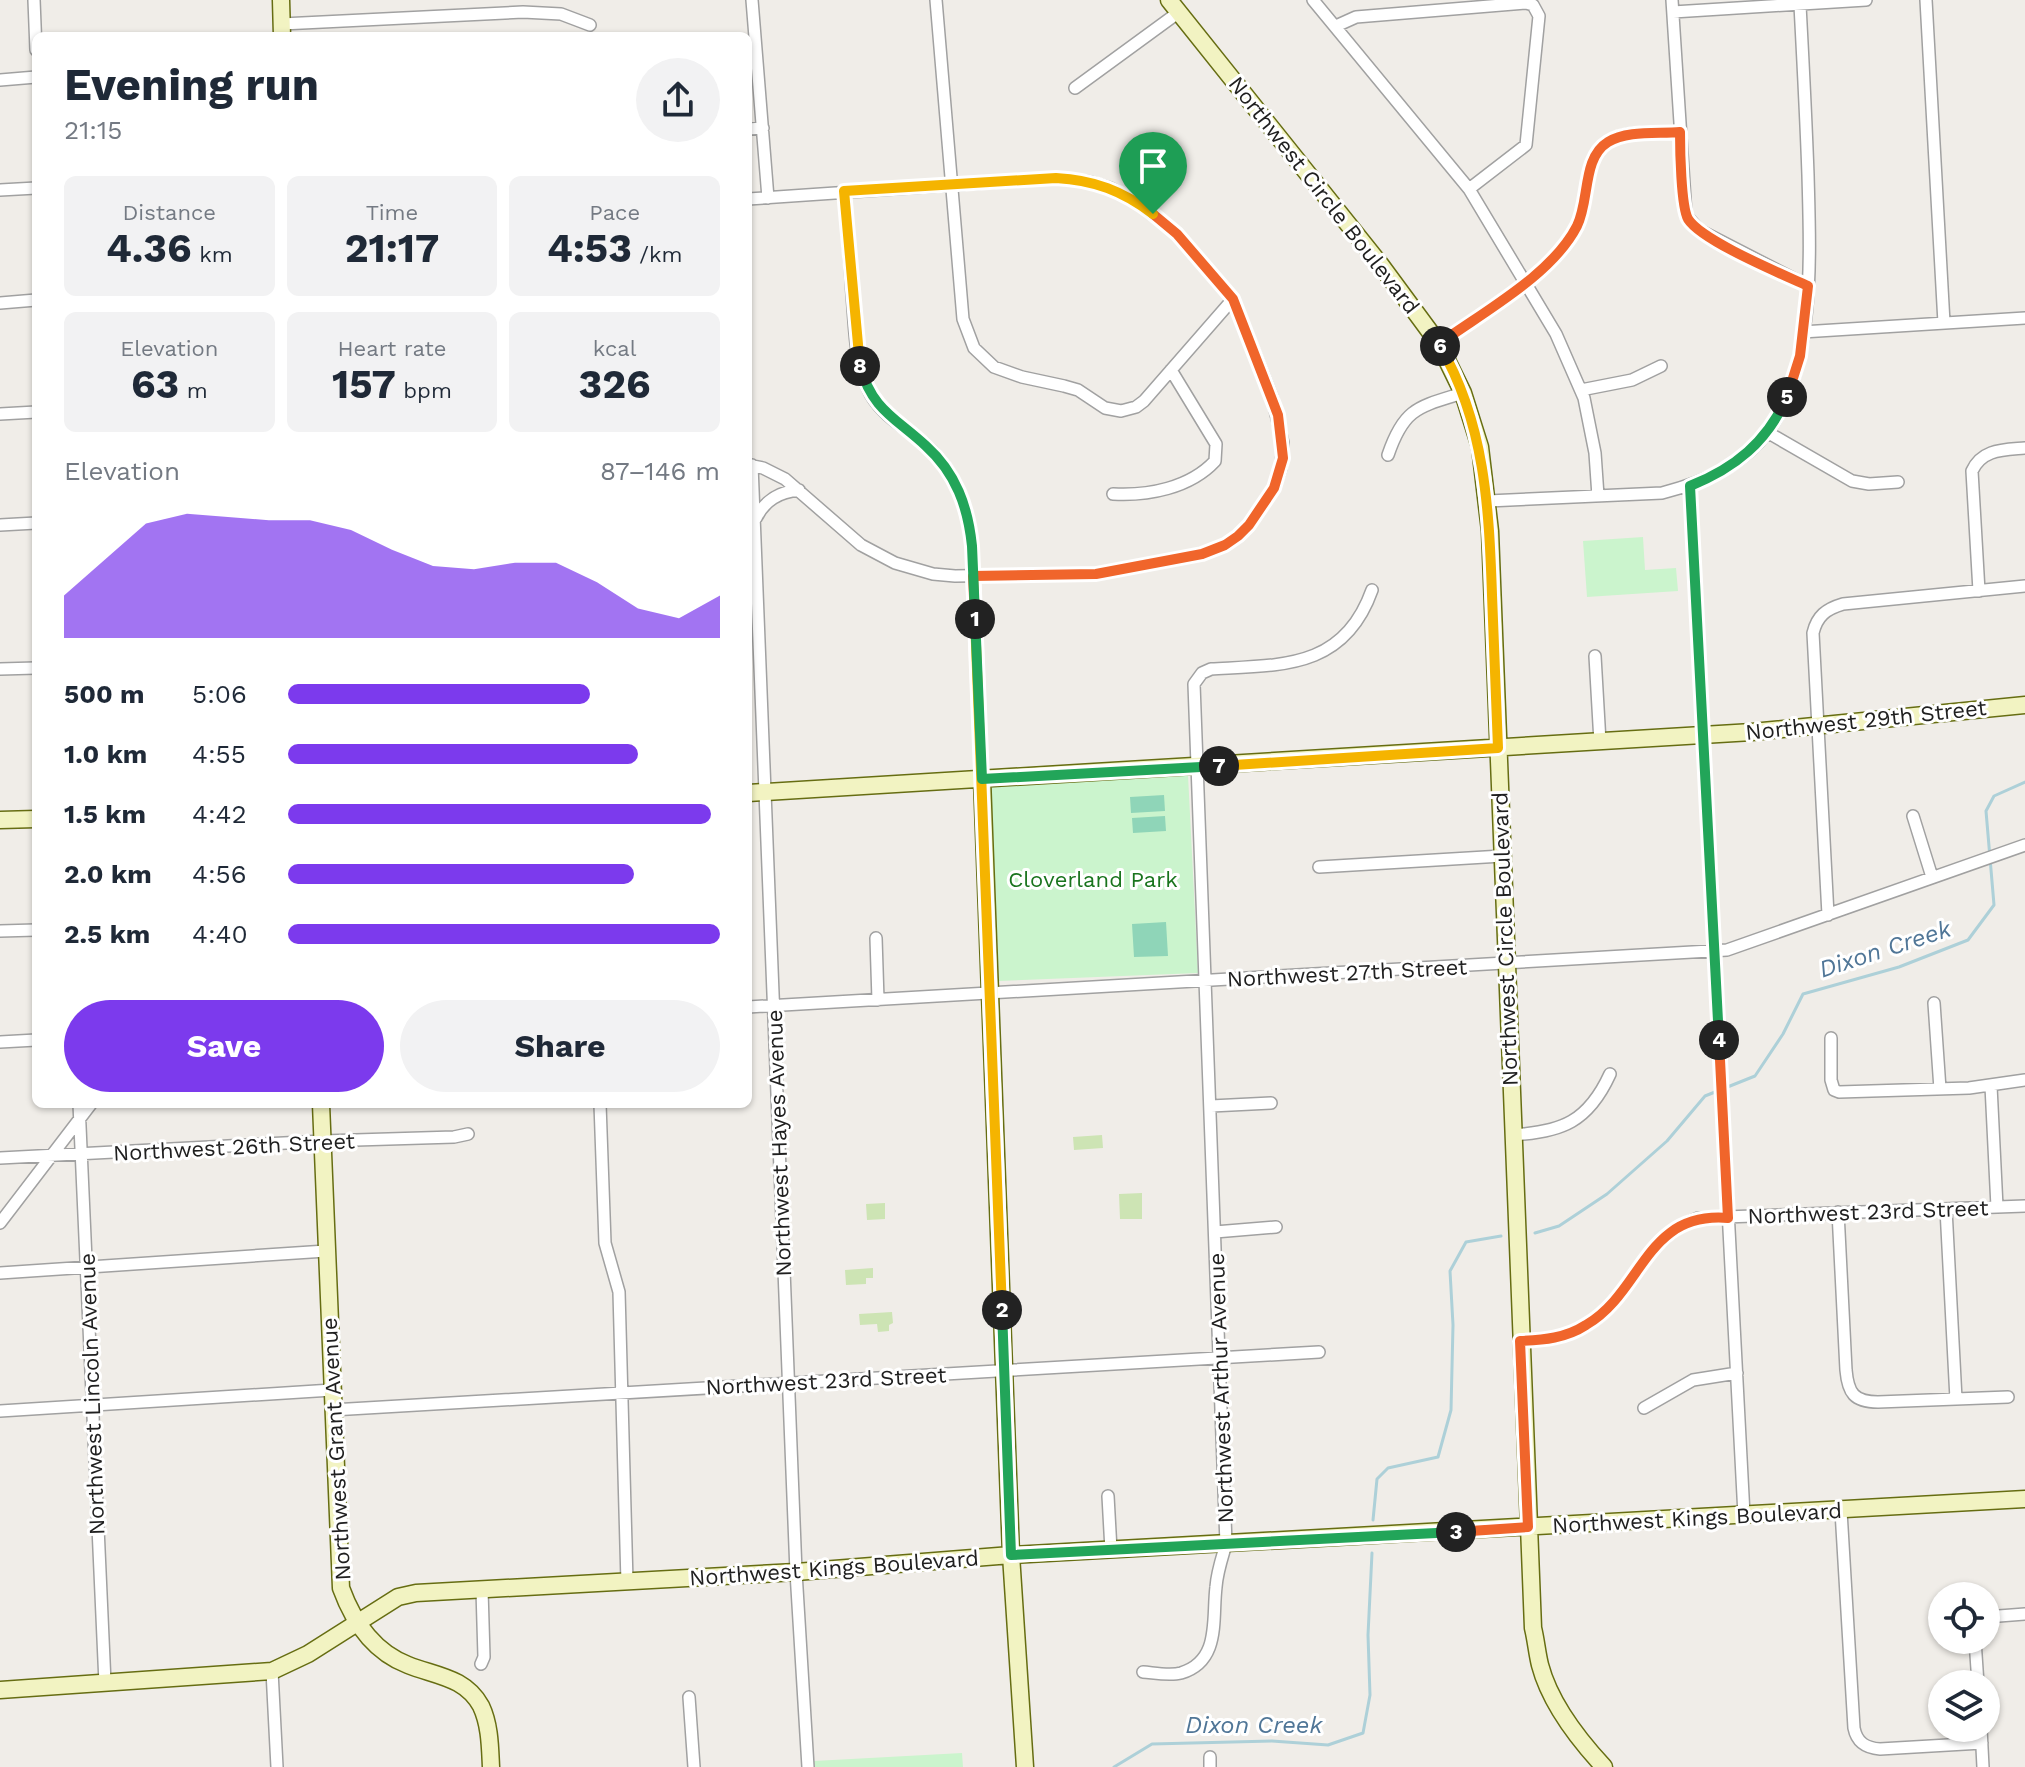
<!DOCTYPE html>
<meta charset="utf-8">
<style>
:root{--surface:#fff;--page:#f2f2f3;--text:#1f2937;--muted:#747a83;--accent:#7c3aed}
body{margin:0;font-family:"Work Sans",sans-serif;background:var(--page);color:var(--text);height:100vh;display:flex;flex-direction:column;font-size:30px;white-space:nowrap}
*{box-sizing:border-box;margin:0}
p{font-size:26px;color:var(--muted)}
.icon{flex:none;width:44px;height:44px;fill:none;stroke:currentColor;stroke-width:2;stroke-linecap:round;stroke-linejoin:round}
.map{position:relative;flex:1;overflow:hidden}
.drawer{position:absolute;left:32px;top:32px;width:720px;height:1076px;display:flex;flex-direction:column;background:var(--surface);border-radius:12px;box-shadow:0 2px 6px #0004}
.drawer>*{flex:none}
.buttons{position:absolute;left:1928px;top:1582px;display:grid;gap:16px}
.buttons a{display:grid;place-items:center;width:72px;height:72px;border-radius:50%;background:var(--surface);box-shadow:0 2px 6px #0004;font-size:40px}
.pin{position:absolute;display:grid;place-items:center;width:68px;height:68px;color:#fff;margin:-82px -34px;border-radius:50% 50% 50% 0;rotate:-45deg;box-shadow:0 0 8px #0007}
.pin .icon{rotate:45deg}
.km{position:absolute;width:40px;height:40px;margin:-20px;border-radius:50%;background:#222;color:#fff;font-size:22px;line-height:40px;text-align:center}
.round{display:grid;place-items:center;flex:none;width:84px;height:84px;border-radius:42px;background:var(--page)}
.overview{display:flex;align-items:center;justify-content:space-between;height:136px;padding:0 32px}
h1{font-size:44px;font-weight:700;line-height:60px}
.figures{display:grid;grid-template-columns:repeat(3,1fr);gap:12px;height:136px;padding:8px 32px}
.figures div{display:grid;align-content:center;border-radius:12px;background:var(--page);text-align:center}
.figures b{font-size:40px;font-weight:700}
.figures small{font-size:22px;font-weight:400}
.figures p{font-size:22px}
.chart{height:224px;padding:16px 32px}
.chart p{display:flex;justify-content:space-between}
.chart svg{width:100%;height:144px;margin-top:8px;fill:var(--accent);opacity:.7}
.action{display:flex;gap:16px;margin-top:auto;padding:16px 32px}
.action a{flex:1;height:92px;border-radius:48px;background:var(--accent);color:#fff;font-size:32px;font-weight:700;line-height:92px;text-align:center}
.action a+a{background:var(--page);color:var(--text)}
ul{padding:0 32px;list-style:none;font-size:26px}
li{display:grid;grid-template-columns:128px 96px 1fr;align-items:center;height:60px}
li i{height:20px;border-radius:10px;background:var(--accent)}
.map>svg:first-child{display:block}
.grass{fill:#cde4b4}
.park{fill:#cbf4cd}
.pitch{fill:#8fd5b8}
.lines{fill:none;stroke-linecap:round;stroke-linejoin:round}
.stream{stroke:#add0d8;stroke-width:3}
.street-casing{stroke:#a1a1a1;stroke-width:14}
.secondary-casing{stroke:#666d12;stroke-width:19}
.street{stroke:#fff;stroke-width:11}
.secondary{stroke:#f2f3c2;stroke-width:16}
.split-1-casing{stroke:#fff;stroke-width:16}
.split-2-casing{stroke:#fff;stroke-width:16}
.split-3-casing{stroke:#fff;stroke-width:16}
.split-4-casing{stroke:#fff;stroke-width:16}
.split-5-casing{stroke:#fff;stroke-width:16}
.split-6-casing{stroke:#fff;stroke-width:16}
.split-7-casing{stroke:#fff;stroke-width:16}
.split-8-casing{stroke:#fff;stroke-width:16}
.split-9-casing{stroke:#fff;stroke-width:16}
.split-1{stroke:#f0652b;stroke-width:10}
.split-2{stroke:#f5b400;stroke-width:10}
.split-3{stroke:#22a559;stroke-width:10}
.split-4{stroke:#f0652b;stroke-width:10}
.split-5{stroke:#22a559;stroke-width:10}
.split-6{stroke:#f0652b;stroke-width:10}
.split-7{stroke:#f5b400;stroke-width:10}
.split-8{stroke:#22a559;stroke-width:10}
.split-9{stroke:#f5b400;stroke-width:10}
.labels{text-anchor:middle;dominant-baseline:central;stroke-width:6;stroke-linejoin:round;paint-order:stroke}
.street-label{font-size:22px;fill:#202020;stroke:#fff}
.park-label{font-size:22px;fill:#19741d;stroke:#fff}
.water-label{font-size:24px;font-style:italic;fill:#507697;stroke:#fff}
</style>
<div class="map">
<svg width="2025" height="1767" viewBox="0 0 2025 1767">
<rect width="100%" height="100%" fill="#f0ede8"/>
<path class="grass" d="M1102,1135L1103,1148L1074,1150L1073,1137Z
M1142,1193V1219H1120L1119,1194Z
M885,1203V1219L867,1220L866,1204Z
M873,1268V1278H866V1284L846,1285L845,1270Z
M892,1312L893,1323L889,1325V1331L878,1332L877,1324L860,1325L859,1314Z"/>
<path class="park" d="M1643,537L1645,570L1676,568L1678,591L1587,597L1583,541Z
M1188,775L1198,973L999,981L991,787Z
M962,1753L963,1767H815L814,1761Z"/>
<path class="pitch" d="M1164,795L1165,811L1131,813L1130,797Z
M1165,816L1166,831L1133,833L1132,818Z
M1166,922L1168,956L1134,957L1132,924Z"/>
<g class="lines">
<path class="stream" d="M1535,1233L1559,1226L1607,1194L1667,1141L1705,1096L1755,1076L1783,1034L1803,994L1899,967L1968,940L1994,905L1986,811L1994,796L2025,782
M1373,1520L1377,1479L1388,1468L1438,1457L1451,1410L1453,1325L1450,1271L1466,1242L1501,1236
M1114,1767L1152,1744L1272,1741L1328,1745L1363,1733L1370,1695L1368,1635L1372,1553"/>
<g class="street-casing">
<path id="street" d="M34,0L36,50
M752,0L768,198
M936,0L963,319L974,348L994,367L1022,377L1064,386L1078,390L1105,408L1121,411L1136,407L1144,401L1233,299
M1313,0L1469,189L1556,334L1584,398L1595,453L1598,496
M1672,0L1686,215L1699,230L1808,286
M1926,0L1944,323
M1673,12L1866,0
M282,24L523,12L561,14L590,25
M1336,26L1356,17L1526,3L1533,5L1539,16L1526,145L1469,189
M0,80L36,77
M1075,88L1179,12
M748,129L763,128
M0,190L36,188
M844,191C847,225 850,260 852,294C855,327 854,365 871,395C884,417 906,428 925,444C956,471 968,507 972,546L982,779
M748,199L1056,178L1090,182L1110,188L1136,201L1177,234L1233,299L1272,397L1283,443L1281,468L1274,488L1249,525L1238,536L1225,545L1202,554L1096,574L955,576L933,574L895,563L861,545L785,479L763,468L748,465
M0,303L36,300
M1802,332L2025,318
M1439,344C1483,312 1552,275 1577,226C1590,200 1582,159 1608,142C1627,129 1658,134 1680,132
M1581,390L1632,380L1661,366
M0,414L36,412
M1767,432L1852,481L1869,484L1898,482
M1388,455C1404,408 1418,407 1463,393
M752,465L796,1572L808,1767
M1690,486L1744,1515
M1113,494C1148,496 1190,488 1215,461L1216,444L1171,370
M1488,501L1662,493C1704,482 1743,466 1769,430C1816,364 1810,253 1808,175C1806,118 1803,61 1800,5
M756,518C765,500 779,492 799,490
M0,525L36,523
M1979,591L1972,471C1982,449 2003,450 2025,448
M1595,656L1600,742
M0,669L36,668
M1913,816L1932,877
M1319,867L1502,856
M1828,915L1813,633C1817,616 1826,609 1843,604L2025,586
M0,931L36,930
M876,938L878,1000
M1934,1003L1940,1089
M748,1007L1727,950L2025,845
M1831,1038V1080L1834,1090L1839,1092L1969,1088L2025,1080
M0,1042L36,1040
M1991,1086L1997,1207
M79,1104L105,1683
M600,1104L605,1243L619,1292L627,1582
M1211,1106L1271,1103
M1512,1135C1562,1132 1588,1122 1610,1074
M0,1158L323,1141L454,1137L468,1134
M1946,1209L1956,1399
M1838,1212L1846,1370C1848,1393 1854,1402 1878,1402L2008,1397
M0,1223L91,1104
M1215,1232L1276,1227
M0,1273L326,1251
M1520,1341C1544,1340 1566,1338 1587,1325C1634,1297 1638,1241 1698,1218L2025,1206
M1644,1408L1693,1380L1737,1373
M332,1410L1319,1352
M0,1411L332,1390
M1108,1496L1111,1550
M1841,1511L1854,1728C1857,1743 1866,1748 1880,1749L1982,1743
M1986,1617L2025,1614
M1975,1640L1978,1684
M481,1664L484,1657L482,1590
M272,1671L277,1767
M1143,1672C1155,1673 1170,1676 1181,1673C1221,1661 1212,1619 1216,1587C1217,1572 1222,1558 1226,1544L1194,684L1202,673L1211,669C1282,665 1344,669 1372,590
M689,1697L694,1767
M1981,1728L1983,1767
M1210,1757V1767"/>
</g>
<g class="secondary-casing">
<path id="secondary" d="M281,0L282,36
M1169,0L1380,264L1439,344L1463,393L1480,447L1490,531L1533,1628C1536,1640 1537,1653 1540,1665C1550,1703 1578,1739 1604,1767
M982,779L1011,1555L1025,1767
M748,793L1752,732L2025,705
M0,820L36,819
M321,1104L341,1588C353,1621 374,1652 408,1665C436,1676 465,1677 481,1706C490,1725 490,1747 491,1767
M0,1690L272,1671L308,1654L398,1597L416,1593L796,1572L1011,1555L2025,1499"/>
</g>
<use href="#street" class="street"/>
<use href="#secondary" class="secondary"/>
</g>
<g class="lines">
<g class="split-1-casing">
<path id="split-1" d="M975,619L973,576L1096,574L1202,554L1225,545L1238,536L1249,525L1274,488L1283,458L1278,415L1233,299L1177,234L1153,214"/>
</g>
<g class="split-2-casing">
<path id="split-2" d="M975,619L1002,1310"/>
</g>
<g class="split-3-casing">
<path id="split-3" d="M1002,1310L1011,1555L1456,1532"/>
</g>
<g class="split-4-casing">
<path id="split-4" d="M1456,1532L1528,1527L1520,1341C1544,1340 1566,1338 1586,1325C1643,1292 1645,1211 1728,1218L1719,1040"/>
</g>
<g class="split-5-casing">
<path id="split-5" d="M1719,1040L1690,486C1735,468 1767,442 1787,397"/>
</g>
<g class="split-6-casing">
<path id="split-6" d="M1440,346L1439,344C1483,312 1552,275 1577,226C1590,200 1582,158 1608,142C1627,130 1658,134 1680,132C1680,149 1681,206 1688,219C1702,241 1782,274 1808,286L1800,356L1787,397"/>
</g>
<g class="split-7-casing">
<path id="split-7" d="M1219,766L1498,748C1496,697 1494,646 1492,595C1489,508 1485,423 1440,346"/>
</g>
<g class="split-8-casing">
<path id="split-8" d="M860,366C872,410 896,418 926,446C956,473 968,507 972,546L982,779L1219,766"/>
</g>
<g class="split-9-casing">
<path id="split-9" d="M860,366L844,191L1056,178C1094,180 1123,191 1153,214"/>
</g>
<use href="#split-1" class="split-1"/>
<use href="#split-2" class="split-2"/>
<use href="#split-3" class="split-3"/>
<use href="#split-4" class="split-4"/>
<use href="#split-5" class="split-5"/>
<use href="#split-6" class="split-6"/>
<use href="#split-7" class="split-7"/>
<use href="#split-8" class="split-8"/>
<use href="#split-9" class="split-9"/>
</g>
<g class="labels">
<g class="street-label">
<text transform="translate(1324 195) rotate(52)">Northwest Circle Boulevard</text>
<text transform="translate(1866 720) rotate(-6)">Northwest 29th Street</text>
<text transform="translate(1505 939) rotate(-92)">Northwest Circle Boulevard</text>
<text transform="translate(1347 973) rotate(-3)">Northwest 27th Street</text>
<text transform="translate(779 1143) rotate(-92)">Northwest Hayes Avenue</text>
<text transform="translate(234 1147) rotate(-3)">Northwest 26th Street</text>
<text transform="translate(1868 1212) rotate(-2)">Northwest 23rd Street</text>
<text transform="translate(826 1381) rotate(-3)">Northwest 23rd Street</text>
<text transform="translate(1221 1388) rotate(-92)">Northwest Arthur Avenue</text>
<text transform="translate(92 1394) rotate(-92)">Northwest Lincoln Avenue</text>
<text transform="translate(336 1449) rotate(-93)">Northwest Grant Avenue</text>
<text transform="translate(1697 1518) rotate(-3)">Northwest Kings Boulevard</text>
<text transform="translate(834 1568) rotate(-4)">Northwest Kings Boulevard</text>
</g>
<g class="park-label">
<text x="1093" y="879">Cloverland Park</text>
</g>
<g class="water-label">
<text transform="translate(1885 949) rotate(-18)">Dixon Creek</text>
<text x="1254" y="1725">Dixon Creek</text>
</g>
</g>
</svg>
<div class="buttons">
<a><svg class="icon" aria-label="locate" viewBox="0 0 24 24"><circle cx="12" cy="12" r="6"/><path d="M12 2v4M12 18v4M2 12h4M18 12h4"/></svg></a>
<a><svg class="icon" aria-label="layers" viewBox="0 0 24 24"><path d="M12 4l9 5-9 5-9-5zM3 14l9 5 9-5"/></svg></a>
</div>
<div class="pin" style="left:1153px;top:214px;background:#1e9e55"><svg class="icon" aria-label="arrive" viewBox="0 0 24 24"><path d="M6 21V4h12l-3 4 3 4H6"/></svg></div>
<b class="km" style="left:975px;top:619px">1</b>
<b class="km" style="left:1002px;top:1310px">2</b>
<b class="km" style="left:1456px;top:1532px">3</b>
<b class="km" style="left:1719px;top:1040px">4</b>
<b class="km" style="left:1787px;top:397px">5</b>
<b class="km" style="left:1440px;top:346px">6</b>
<b class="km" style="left:1219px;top:766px">7</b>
<b class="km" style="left:860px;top:366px">8</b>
<section class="drawer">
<div class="overview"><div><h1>Evening run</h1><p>21:15</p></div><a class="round"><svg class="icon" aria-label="share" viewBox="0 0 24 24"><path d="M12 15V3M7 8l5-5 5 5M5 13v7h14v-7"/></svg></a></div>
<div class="figures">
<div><p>Distance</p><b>4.36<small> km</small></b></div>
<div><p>Time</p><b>21:17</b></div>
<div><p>Pace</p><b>4:53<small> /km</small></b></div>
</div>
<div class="figures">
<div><p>Elevation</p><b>63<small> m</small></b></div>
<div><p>Heart rate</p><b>157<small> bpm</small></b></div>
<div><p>kcal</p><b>326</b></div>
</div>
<div class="chart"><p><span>Elevation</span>87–146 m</p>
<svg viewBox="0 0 160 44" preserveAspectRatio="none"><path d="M0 44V31L10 20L20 9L30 6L40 7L50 8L60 8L70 11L80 17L90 22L100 23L110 21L120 21L130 27L140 35L150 38L160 31V44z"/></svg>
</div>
<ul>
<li><b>500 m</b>5:06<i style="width:70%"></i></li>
<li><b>1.0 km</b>4:55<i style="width:81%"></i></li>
<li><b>1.5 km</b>4:42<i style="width:98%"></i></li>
<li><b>2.0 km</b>4:56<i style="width:80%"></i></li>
<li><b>2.5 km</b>4:40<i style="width:100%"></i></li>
</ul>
<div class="action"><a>Save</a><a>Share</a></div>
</section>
</div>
